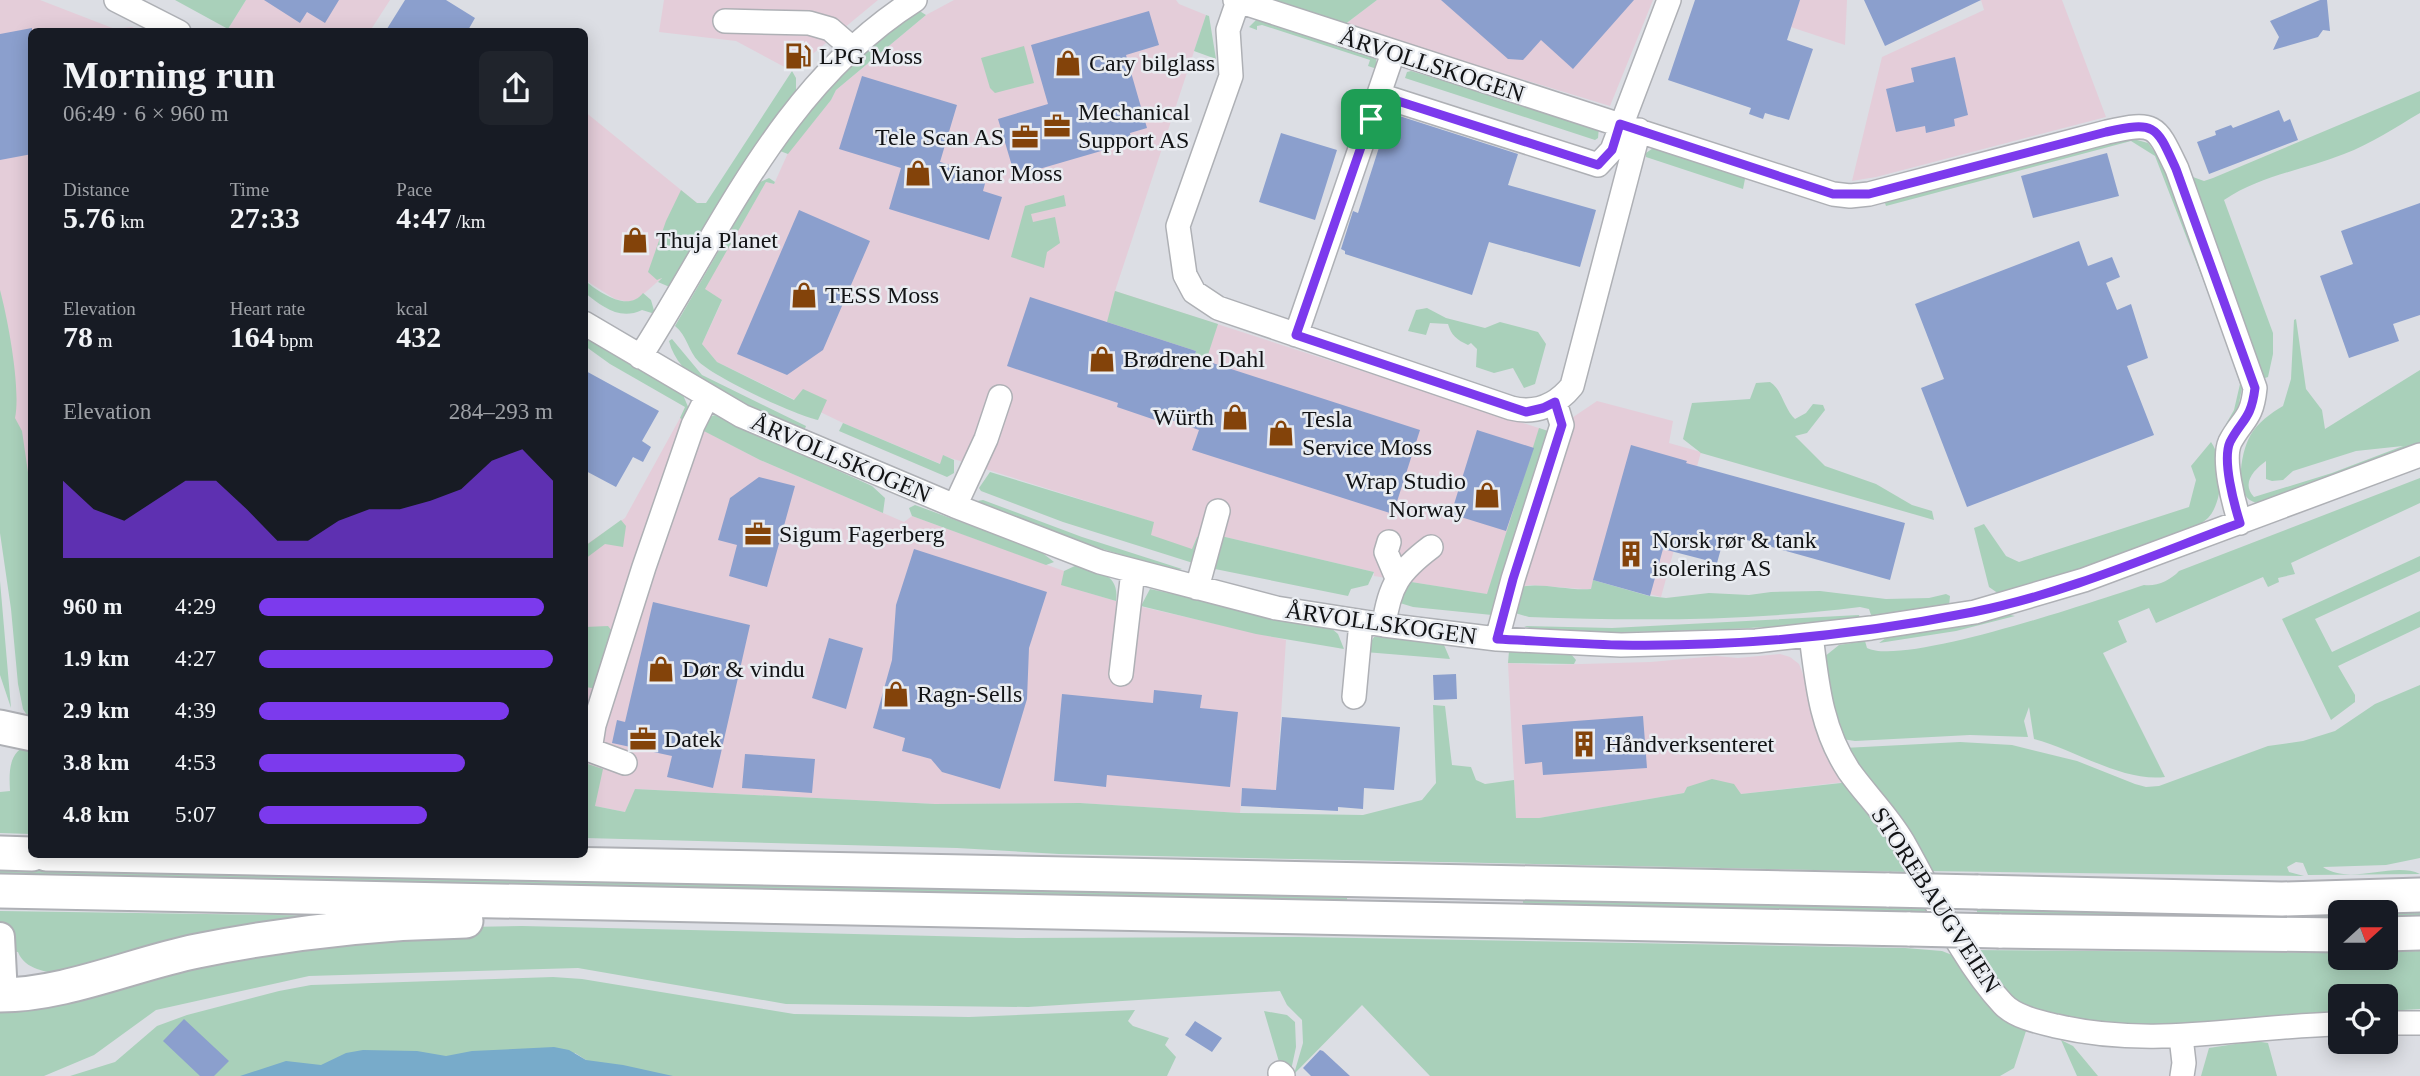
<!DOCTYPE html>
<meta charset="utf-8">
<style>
:root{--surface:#171b24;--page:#20242c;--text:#f1f3f6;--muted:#9ea1a6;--accent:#7c3aed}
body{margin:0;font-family:"Times New Roman",serif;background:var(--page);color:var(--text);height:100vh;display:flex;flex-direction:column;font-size:26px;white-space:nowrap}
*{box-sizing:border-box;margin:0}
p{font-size:23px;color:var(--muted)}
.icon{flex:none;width:38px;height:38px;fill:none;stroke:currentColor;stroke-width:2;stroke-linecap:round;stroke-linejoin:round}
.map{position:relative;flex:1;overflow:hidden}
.drawer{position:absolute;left:28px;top:28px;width:560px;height:830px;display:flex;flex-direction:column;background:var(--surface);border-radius:10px;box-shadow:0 4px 18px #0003}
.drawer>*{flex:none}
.needle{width:46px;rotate:69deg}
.controls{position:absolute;left:2328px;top:900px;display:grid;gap:14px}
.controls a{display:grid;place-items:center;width:70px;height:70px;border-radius:10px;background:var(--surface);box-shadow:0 4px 18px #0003;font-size:35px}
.pin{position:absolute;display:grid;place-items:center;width:60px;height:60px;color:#fff;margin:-30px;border-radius:14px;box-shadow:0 4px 10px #0006}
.round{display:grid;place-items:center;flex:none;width:74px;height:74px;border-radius:10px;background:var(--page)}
.summary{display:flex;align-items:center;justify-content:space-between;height:119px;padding:0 35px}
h1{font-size:38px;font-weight:800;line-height:52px}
.figures{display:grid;grid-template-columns:repeat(3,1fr);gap:10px;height:119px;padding:7px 35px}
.figures div{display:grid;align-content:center}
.figures b{font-size:30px;font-weight:800}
.figures small{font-size:19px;font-weight:400}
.figures p{font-size:19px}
.chart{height:196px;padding:14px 35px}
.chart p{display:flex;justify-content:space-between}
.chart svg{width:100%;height:126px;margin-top:7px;fill:var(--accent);opacity:.7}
ul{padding:0 35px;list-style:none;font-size:23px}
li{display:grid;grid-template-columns:112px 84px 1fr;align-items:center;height:52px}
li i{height:18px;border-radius:9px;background:var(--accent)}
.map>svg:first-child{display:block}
.commercial{fill:#e4cdd9}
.green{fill:#a9d0ba;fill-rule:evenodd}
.water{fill:#78abca}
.building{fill:#8b9fcd}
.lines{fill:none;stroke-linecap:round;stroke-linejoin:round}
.minor-casing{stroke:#aeb0b5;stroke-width:26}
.major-casing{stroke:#aeb0b5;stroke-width:32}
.highway-casing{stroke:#aeb0b5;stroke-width:37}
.minor{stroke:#fff;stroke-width:23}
.major{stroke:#fff;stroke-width:28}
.highway{stroke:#fff;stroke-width:33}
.highway-bridge-casing{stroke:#aeb0b5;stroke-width:37;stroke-linecap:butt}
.highway-bridge{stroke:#fff;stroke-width:33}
.route-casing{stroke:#fff;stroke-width:14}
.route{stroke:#7c3aed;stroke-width:9}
.labels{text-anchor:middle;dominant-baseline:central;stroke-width:5;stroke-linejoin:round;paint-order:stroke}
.poi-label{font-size:24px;fill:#121315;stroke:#e9ecf1;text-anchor:start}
.street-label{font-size:24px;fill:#121315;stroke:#e9ecf1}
</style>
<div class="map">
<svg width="2420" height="1076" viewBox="0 0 2420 1076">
<rect width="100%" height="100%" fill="#dcdee4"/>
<path class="commercial" d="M0,0H40L115,29L132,27L139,31L32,32L31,693L0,487Z
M246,0H390L370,31L232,32L228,29Z
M664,0H878L792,71L736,41L659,32Z
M954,0H1176L1179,4L1206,15L1115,291L1551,432L1597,401L1673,421L1669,443L1701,452L1661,597L1594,580L1591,589H1583L1530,585L1520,587L1517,599L1374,576V572L1221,536L1197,537L1192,550L1150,535L1153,522L944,456L941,464L843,423L717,362L702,344L722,301L704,289L766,182L774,184L788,153L831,100L836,90L926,15Z
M1377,0H1653L1610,106L1344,25Z
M1710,0H1847L1845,45Z
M1981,0H2062L2106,117L1876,177L1852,181L1882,57L1984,10Z
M584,111L697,203H706L664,276L639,298L629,302L615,299L585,280Z
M680,418L760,460L904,522L912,516L1064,571L1062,585L1116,601L1286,640L1276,790L1242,788L1240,813L1080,803L935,804L636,789L625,812L595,806L602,769L585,763L584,546L625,518Z
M1780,654L1790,657L1799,664L1844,782L1741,794L1687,787L1684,793L1539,818H1516L1508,663L1547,665L1651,662L1716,656L1738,658Z"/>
<path class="green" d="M175,0H246L228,29Z
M1270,0H1377L1344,25Z
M918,10L926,15L836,90L831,100L788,154L780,151L808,108L854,59Z
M1206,15L1209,16L1216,59L1194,51Z
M1256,20L1368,55L1376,59L1377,69L1368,66L1370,60L1262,25L1257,26V30L1249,27Z
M1024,46L1034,83L995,93L990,88L981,58Z
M792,71L796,78V91L768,130L672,288L658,282L662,278L657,280L648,272L666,221L681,190L697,203H706Z
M1411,71L1599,127L1598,138L1595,140L1405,78L1407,72Z
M2420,91V113C2396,127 2371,144 2344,154C2304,170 2261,175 2224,200L2273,333V354L2268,377L2262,379L2193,177L2204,181L2213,178Z
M2126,137L2148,143L2164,164L2243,383L2236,418L2230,425L2226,424L2234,410L2240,384L2224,334L2155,156L2131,141L1886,206L1885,203L1893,198Z
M1656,146L1741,173L1745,179L1743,189L1646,157V153Z
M769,178L775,182L774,184L766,182L705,289L722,300L702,344L717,362L794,400L803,389L827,400L818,420C794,415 716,378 699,362C688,351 687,335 675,326L758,183Z
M1064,195L1066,206L1031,214L1033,222L1055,217L1060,243L1047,252L1044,268L1011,257L1025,206Z
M584,280C599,292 628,313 643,293L651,300L655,314L642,310C619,321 602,306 585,293Z
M0,290C8,320 21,389 15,418L22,431L31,493V721L23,709L18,684L11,609L0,533Z
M1115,291L1218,324L1189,413L1177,410L1196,351L1107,322Z
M1427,308L1446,318L1485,328L1500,322L1538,332L1546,344L1535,384L1524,388L1513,368L1494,373L1476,367L1477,349L1471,343L1468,345C1457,340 1451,335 1448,324L1430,323L1426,335L1408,331L1416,310Z
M2296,319L2306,389L2322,410L2325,429L2420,370V444L2260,503C2231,502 2241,452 2250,436C2257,423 2271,413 2283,406L2291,379L2294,320ZM2403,446L2332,473L2254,497C2241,483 2254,470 2266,461V479L2272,481L2283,480L2293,471L2356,451Z
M584,337L683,395L689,409L685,421L680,418L685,407L610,364L585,346Z
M672,339L702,375L806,426L804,431C762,407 682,393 669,341Z
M1770,382C1782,389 1784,409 1795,419L1806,413L1813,404L1823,405L1825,410L1807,433L1795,436L1825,466L1876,484L1912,505L1932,511L1934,520L1701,453L1683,439L1692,403L1750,399L1756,383Z
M715,415L872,486L885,498L883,513L760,460L700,429L707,418Z
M843,423L940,464L943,455L954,460V473L947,477L839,431Z
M1539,428L1551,432L1495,610L1492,615L1413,607L1400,603L1405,581L1487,594Z
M2211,442C2224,460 2224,501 2208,518C2204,522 2198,525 2194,528L2085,569L1999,594L1989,587L1974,528L1984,524L2006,556L2019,562L2189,507L2196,480L2191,466Z
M990,472L1154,522L1151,535L1192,549L1197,537H1201L1193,563L1063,522L981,491L979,488Z
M2420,478V503L2291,563L2295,574L2278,578L2279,582L2268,587L2263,577L2156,623L2149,608L2118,621L2127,642L2103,653L2165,777C2122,782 2076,750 2034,739L2029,707L2024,721L2028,737L1970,735L1855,741L1842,739L1837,732L1824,657L1839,645L1865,641L1867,648C1904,667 2098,600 2144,585C2156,587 2171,580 2179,571Z
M983,500L1082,537L1182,569L1173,571L1054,534L979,505L977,501Z
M915,505L1040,551L1054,562L1046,565L912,516L909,508Z
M621,520L626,526L623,547L605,544L585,559V546Z
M1221,536L1374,572L1368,585L1351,589L1348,596L1215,569L1213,566Z
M2420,556V571L2315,619L2332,652L2420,611V627L2338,666L2355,695V702L2331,720L2282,619Z
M1077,565C1098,571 1120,574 1116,601L1061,585L1064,571Z
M1593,580L1649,596L1666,598L1709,593L1749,595L1771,592L1820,591L1886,599L1929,598L1946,594L1950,596L1949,606L1872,618L1869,609L1860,607C1751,621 1639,621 1529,617L1515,613L1520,587C1541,582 1568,591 1591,589Z
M0,581L11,708L0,675Z
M1150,589L1331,628L1338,634L1344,649L1256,634L1141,606Z
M2006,614L2015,616L1956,631L1879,643L1886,638Z
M1859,615L1860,619C1780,628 1700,631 1620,632C1589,632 1553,637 1524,626L1612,628Z
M608,626L612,631L599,689L585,687L587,653L585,627Z
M1379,636L1444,645L1450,659L1365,652L1374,637Z
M1509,651L1570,653L1576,660L1574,664L1508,663Z
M2420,685V858L2386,865L2323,867C2350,886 2393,861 2420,874L2308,875L2303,863L2296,862L2287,867L2289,872L2304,876L1928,871L1844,748L1960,742L2012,745L2077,761L2135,784L2146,787L2159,786L2268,746L2303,741L2335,731L2375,704Z
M1433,705L1445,706L1452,765L1471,767L1476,780L1485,784L1514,780L1516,818H1539L1684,793L1687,787L1712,779L1734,784L1741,794L1850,782L1912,872L1059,854L957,848L585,838V763L603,769L595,806L625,812L635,789L935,804L1080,803L1240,813L1363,815L1422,800L1436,783Z
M31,744V834L0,833V792L10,791C9,772 8,750 31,744Z
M0,866L1347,894V903L0,877Z
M1523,896L1931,905L1935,915L1523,907Z
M1983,907L2420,909V919L2385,920V912H2340V921L1977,914V909Z
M0,911L342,916L63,974C47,972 25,970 18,952L0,951Z
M522,926L1017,938L1299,937L1905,948L1942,951L1952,955C1974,989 1987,1015 2026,1031L2014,1068L2000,1076H1430L1362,1005L1294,1074L1303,1043L1302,1020L1287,1005L1280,991L1028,1007L786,1004L578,968L309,976L156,1010L94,1055L44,1076H0V1010L23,1012L145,971L466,927Z
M1970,950L2340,953V957H2385V952L2420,951V1009L2385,1011V996H2340V1015L2114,1028L2089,1025L2011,1003Z
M553,977L582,979L794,1014L969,1017L1135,1010L1128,1021L1133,1026L1169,1038L1165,1045L1176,1057L1167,1076H591L586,1060L575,1053L545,1076H70L115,1062L157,1026L187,1015L279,991L311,985L343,984Z
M1264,1011L1287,1015L1295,1022L1296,1047L1290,1075L1279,1062Z
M2061,1040L2073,1046L2098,1076H2077Z
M2255,1041L2268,1043L2277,1076H2201L2209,1048Z"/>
<path class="water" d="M554,1047L569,1050L586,1060L623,1065L673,1076H240L286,1061L321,1065L346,1053L363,1050L417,1051L446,1056L472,1051Z"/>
<path class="building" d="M264,0H339L325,23L307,12L300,23Z
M405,0H446L475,18L467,32H385Z
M1441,0H1634L1573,69L1541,40L1523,60L1508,59Z
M1695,0H1800L1787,40L1813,49L1789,120L1765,113L1763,119L1749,114L1751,108L1668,80Z
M1864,0H1981L1885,46Z
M2320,0H2327L2330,31L2323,30L2318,37L2273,50L2279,37L2270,21Z
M1149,11L1159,45L1126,55L1147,128L1130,133L1132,142L1015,176L998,119L1048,104L1031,45Z
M32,28V154L0,160V34Z
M1955,57L1968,115L1954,119L1955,126L1926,133L1925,126L1896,132L1886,89L1914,82L1911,68Z
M862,76L957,105L940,162L987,176L983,191L1002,197L989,240L889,209L901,168L839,149Z
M2279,110L2284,122L2290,119L2298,140L2209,174L2197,142L2216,135L2215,131L2231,125L2233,128Z
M1390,113L1518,154L1508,185L1596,210L1580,267L1489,242L1472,295L1345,254V251L1341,249L1353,211L1358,213Z
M1281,133L1337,150L1315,220L1259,202Z
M2107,153L2119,196L2033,218L2021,176Z
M2420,203V315L2393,324L2399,341L2349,358L2320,276L2353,264L2341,231Z
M799,210L870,241L823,350L787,375L737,354Z
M2079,241L2088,266L2112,257L2120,277L2106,283L2117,310L2131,304L2148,358L2127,366L2154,435L1967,507L1921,388L1944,379L1915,304Z
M1030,297L1196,351L1194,357L1420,430L1393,514L1192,450L1199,430L1163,417L1161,422L1117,407L1118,403L1007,366Z
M584,370L659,411L642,441L651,447L643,462L633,457L616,487L584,470Z
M1477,430L1534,448L1506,531L1451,514Z
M1631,445L1687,461L1686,463L1905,523L1890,580L1725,534L1717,563L1663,549L1650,596L1593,580Z
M759,477L795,486L767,587L729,576L737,545L718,540L730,498Z
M914,549L1047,592L1029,648L1027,699L1000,789L942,772L931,759L902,751L905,738L873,728L892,660L896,605Z
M653,602L750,625L713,788L667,777L672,756L612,743L617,720L625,722Z
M829,638L863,648L846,709L812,698Z
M1456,674L1457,699L1434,700L1433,675Z
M1154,690L1202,695L1200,708L1238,712L1230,787L1107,775L1106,787L1054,781L1062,694L1153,703Z
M1643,716L1647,768L1543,775L1542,762L1525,764L1522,725Z
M1282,717L1400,727L1394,790L1364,788L1363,809L1338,807V811L1241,806L1242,788L1276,790Z
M745,754L815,759L812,793L742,788Z
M184,1019L229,1061L214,1076H200L163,1041Z
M1195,1021L1222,1038L1212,1052L1185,1035Z
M1320,1050L1323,1051L1350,1076H1311L1303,1068Z"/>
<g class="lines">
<g class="minor-casing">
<path id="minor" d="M116,0L179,32
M1235,0L1833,194L1850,196L1869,194L2107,132C2156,121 2156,125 2177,169L2255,388C2252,420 2242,419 2230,442C2222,460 2234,504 2240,523
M1238,1L1228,30L1231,76L1178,226L1185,275L1194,292L1218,308L1511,408C1535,414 1556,406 1572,386L1639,130
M725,21L809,23L830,29L852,48
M1379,95L1598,165L1612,150L1669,0
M584,323L742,416L955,506L1100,562L1276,608L1384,625L1497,639L1621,645L1756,641L1871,628L1975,612L2084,580L2420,455
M1296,335L1393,53
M640,357C722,229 782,84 915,0
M955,506L986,439L1000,397
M1389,542L1386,552L1397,578
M1197,588L1218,511
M1384,625C1389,586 1399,571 1431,547
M1811,635C1817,683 1821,729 1849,771C1866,795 1888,816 1903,842C1932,893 1963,962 2003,1004C2015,1017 2039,1022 2056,1026C2155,1049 2241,1026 2340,1024
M1497,639L1513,579L1562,425L1555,402
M1121,674L1133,571
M1354,697L1361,622
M625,763L590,750L594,725L644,567L693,425L707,397
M2385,1023H2420
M2181,1037L2184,1063L2182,1076
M1280,1073L1283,1076"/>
</g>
<g class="major-casing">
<path id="major" d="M0,937L3,995"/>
</g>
<g class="highway-casing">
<path id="highway" d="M0,727L32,734
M0,853L32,854
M46,854L1889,890
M0,891L1910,929
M1978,892L2282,899L2420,895
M1999,931L2340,935
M2385,934L2420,933
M0,995C65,995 133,964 197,951C286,933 375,923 466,921"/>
</g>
<use href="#minor" class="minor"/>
<use href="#major" class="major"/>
<use href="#highway" class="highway"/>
<g class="highway-bridge-casing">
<path id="highway-bridge" d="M1889,890L1978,892
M1910,929L1999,931"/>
</g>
<use href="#highway-bridge" class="highway-bridge"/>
</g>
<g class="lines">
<g class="route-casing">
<path id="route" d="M1379,95L1598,165L1612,150L1620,124L1833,194H1869L2106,132C2156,121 2156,125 2176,169L2255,388C2251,420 2242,419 2230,442C2222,460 2234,504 2240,523C2153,555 2064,594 1973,612C1858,635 1736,647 1619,645C1578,644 1537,641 1497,639L1513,579L1562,425L1555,402L1543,408L1526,412L1296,335Z"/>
</g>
<use href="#route" class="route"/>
</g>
<defs>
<g id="fuel-bare" transform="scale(2.1)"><path d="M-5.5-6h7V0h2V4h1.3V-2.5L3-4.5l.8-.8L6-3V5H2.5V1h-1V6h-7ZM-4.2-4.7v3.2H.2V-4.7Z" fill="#83430a" stroke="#e9ecf1" stroke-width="2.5" paint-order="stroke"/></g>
<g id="shop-bare" transform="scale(2.1)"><path d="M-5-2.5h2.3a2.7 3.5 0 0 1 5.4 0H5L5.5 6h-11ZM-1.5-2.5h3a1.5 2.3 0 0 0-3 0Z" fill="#83430a" stroke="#e9ecf1" stroke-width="2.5" paint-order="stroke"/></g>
<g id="office-bare" transform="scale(2.1)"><path d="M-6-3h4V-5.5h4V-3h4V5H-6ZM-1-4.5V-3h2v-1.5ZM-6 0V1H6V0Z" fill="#83430a" stroke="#e9ecf1" stroke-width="2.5" paint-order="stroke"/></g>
<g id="building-bare" transform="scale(2.1)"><path d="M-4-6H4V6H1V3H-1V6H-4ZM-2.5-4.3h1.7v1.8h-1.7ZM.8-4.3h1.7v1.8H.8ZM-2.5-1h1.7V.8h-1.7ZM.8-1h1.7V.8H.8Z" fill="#83430a" stroke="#e9ecf1" stroke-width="2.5" paint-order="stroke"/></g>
</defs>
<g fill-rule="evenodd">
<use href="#fuel-bare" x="798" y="56"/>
<use href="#shop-bare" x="1068" y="63"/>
<use href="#office-bare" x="1057" y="126"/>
<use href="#office-bare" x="1025" y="137"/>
<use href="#shop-bare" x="918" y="173"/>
<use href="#shop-bare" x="635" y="240"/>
<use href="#shop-bare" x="804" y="295"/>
<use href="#shop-bare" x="1102" y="359"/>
<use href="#shop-bare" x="1235" y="417"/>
<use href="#shop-bare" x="1281" y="433"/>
<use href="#shop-bare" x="1487" y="495"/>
<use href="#office-bare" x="758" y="534"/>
<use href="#building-bare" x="1631" y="554"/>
<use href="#shop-bare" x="661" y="669"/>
<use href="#shop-bare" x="896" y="694"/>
<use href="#office-bare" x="643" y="739"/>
<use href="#building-bare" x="1584" y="744"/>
</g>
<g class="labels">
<g class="poi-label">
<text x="819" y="56">LPG Moss</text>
<text x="1089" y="63">Cary bilglass</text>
<text x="1078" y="112">Mechanical<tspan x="1078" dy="28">Support AS</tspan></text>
<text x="1004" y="137" text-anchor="end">Tele Scan AS</text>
<text x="939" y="173">Vianor Moss</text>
<text x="656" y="240">Thuja Planet</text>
<text x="825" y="295">TESS Moss</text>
<text x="1123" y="359">Brødrene Dahl</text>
<text x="1214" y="417" text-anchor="end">Würth</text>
<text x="1302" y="419">Tesla<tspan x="1302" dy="28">Service Moss</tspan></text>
<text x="1466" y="481" text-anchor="end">Wrap Studio<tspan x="1466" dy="28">Norway</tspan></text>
<text x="779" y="534">Sigum Fagerberg</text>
<text x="1652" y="540">Norsk rør &amp; tank<tspan x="1652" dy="28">isolering AS</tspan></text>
<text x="682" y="669">Dør &amp; vindu</text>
<text x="917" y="694">Ragn-Sells</text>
<text x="664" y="739">Datek</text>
<text x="1605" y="744">Håndverksenteret</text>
</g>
<g class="street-label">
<text transform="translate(1432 65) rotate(18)">ÅRVOLLSKOGEN</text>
<text transform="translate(841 458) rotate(23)">ÅRVOLLSKOGEN</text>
<text transform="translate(1381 623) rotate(8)">ÅRVOLLSKOGEN</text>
<text transform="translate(1936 900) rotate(57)">STOREBAUGVEIEN</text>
</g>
</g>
</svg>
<div class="controls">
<a><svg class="needle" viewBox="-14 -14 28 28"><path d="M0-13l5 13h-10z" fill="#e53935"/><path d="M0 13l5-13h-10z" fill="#9ea1a6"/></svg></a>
<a><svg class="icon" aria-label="locate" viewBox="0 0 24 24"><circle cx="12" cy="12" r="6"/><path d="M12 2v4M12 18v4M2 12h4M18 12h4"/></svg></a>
</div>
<div class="pin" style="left:1371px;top:119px;background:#1e9e55"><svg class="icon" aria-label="arrive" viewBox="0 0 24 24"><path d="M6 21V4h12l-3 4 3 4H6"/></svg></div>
<section class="drawer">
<div class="summary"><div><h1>Morning run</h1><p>06:49 · 6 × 960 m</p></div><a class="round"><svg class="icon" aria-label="share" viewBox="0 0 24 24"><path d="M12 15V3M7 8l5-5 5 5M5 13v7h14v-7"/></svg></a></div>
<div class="figures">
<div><p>Distance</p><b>5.76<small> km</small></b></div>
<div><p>Time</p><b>27:33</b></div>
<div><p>Pace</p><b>4:47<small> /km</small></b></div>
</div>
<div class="figures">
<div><p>Elevation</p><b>78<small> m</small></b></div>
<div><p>Heart rate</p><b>164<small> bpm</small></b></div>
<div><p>kcal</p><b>432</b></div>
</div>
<div class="chart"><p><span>Elevation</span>284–293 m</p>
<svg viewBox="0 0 160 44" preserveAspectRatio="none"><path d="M0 44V17L10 27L20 31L30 24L40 17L50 17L60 27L70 38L80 38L90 31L100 27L110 27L120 24L130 20L140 10L150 6L160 17V44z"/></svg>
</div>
<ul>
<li><b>960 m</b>4:29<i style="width:97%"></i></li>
<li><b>1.9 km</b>4:27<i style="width:100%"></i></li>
<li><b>2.9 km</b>4:39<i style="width:85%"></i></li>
<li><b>3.8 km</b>4:53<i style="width:70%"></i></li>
<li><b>4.8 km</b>5:07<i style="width:57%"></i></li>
</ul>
</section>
</div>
